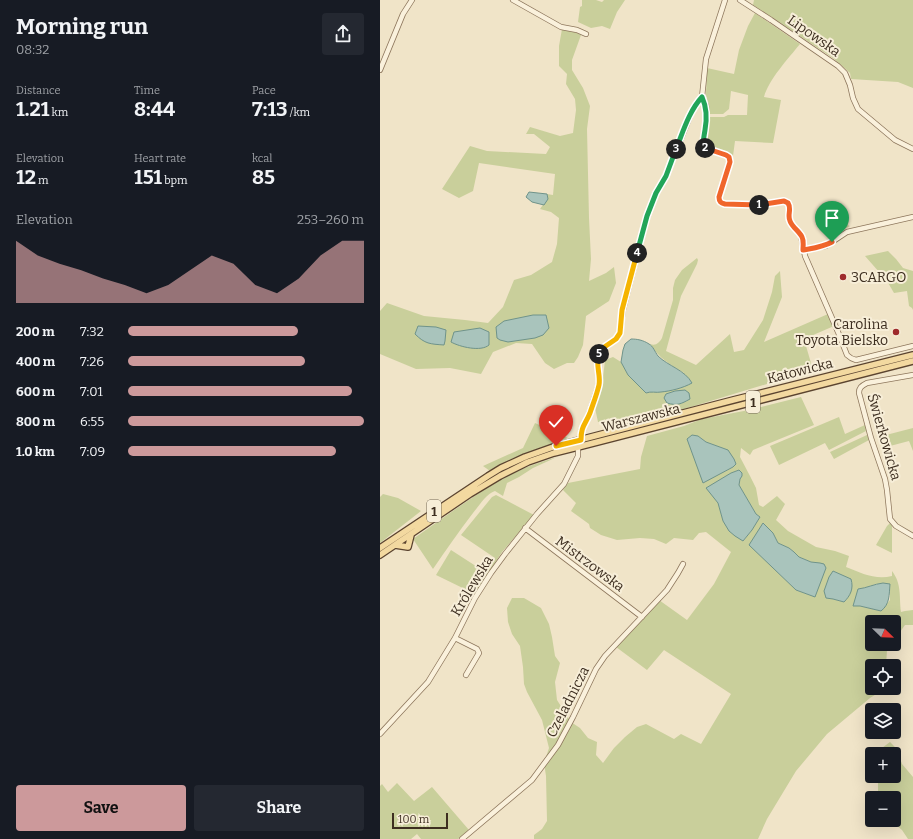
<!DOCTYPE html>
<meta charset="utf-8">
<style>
:root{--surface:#171b24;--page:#242831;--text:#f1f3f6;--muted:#9ea1a6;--accent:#cc999b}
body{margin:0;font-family:Bitter,serif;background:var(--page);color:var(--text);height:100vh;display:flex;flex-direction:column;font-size:15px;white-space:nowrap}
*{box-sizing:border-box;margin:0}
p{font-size:13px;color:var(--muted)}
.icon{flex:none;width:22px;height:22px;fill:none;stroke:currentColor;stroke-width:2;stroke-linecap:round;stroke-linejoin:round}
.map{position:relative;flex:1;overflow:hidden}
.details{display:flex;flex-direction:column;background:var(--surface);width:380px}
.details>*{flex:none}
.needle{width:26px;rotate:113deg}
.buttons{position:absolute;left:485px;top:615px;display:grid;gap:8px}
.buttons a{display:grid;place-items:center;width:36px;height:36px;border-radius:4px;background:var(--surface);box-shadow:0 4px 16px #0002;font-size:20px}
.scale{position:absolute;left:12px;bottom:10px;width:56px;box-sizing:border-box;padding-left:4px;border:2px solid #3d2e20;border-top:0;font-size:11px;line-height:14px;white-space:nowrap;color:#3d2e20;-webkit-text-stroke:3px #f7eed8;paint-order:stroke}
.pin{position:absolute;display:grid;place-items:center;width:34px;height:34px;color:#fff;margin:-41px -17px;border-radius:50% 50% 50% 0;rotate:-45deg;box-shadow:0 0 4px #0007}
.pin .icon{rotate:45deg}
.km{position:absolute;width:20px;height:20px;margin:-10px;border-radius:50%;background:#222;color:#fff;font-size:11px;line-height:20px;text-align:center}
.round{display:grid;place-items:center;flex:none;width:42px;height:42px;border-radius:4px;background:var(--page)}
.headline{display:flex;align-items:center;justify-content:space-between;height:68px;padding:0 16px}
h1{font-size:22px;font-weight:700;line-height:30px}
.figures{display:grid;grid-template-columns:repeat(3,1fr);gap:6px;height:68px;padding:4px 16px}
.figures div{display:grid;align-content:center}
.figures b{font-size:20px;font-weight:700}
.figures small{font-size:11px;font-weight:400}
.figures p{font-size:11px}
.chart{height:112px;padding:8px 16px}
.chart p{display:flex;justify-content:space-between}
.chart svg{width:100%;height:72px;margin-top:4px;fill:var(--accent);opacity:.7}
.primary-button{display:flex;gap:8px;margin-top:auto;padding:8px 16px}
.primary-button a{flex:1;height:46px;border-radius:4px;background:var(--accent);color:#111;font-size:16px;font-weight:700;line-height:46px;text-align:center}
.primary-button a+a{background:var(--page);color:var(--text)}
ul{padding:0 16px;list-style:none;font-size:13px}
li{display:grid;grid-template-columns:64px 48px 1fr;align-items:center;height:30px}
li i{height:10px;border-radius:5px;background:var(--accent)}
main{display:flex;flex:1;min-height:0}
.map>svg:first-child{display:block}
.green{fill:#c9cf9b;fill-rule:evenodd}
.water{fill:#a9c4bc;stroke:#6f938a}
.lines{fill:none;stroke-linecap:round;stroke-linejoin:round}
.minor-casing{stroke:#8d765c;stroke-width:6}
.major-casing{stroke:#5b4430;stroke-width:8}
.minor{stroke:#faf1dc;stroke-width:4.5}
.major{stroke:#f3d9a0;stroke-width:5.5}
.split-1-casing{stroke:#fff;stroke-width:8}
.split-2-casing{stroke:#fff;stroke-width:8}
.split-3-casing{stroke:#fff;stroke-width:8}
.split-4-casing{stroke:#fff;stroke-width:8}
.split-5-casing{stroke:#fff;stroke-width:8}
.split-6-casing{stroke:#fff;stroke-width:8}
.split-1{stroke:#f0652b;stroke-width:5}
.split-2{stroke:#f0652b;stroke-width:5}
.split-3{stroke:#22a559;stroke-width:5}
.split-4{stroke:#22a559;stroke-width:5}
.split-5{stroke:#f5b400;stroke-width:5}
.split-6{stroke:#f5b400;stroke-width:5}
.poi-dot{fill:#9e2a2b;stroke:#f7eed8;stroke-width:1.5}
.labels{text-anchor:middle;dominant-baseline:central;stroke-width:4;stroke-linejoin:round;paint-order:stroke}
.shield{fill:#f7eed8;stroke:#756857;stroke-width:1}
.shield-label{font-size:13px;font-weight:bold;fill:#3d2e20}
.street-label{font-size:14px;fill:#3d2e20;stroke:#f7eed8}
.poi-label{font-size:14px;fill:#3d2e20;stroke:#f7eed8;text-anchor:start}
</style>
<main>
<section class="details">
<div class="headline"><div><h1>Morning run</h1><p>08:32</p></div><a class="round"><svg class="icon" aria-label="share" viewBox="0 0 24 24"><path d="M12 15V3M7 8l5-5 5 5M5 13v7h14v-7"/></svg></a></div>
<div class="figures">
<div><p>Distance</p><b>1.21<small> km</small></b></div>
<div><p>Time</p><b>8:44</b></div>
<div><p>Pace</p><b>7:13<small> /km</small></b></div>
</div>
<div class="figures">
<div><p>Elevation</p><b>12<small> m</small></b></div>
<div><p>Heart rate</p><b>151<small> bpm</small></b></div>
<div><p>kcal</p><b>85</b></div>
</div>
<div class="chart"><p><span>Elevation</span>253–260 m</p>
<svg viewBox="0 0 160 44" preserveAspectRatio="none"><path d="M0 44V6L10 15L20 20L30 24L40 29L50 33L60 38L70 33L80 24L90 15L100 20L110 33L120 38L130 29L140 15L150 6L160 6V44z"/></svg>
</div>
<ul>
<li><b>200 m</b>7:32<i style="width:72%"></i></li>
<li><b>400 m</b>7:26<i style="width:75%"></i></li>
<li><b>600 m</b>7:01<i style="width:95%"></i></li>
<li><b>800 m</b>6:55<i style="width:100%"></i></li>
<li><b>1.0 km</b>7:09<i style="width:88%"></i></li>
</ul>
<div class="primary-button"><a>Save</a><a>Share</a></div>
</section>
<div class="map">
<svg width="533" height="839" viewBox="0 0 533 839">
<rect width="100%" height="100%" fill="#f0e4c8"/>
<path class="green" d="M202,0H216L222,2L224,0H245L237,12L230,29L222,26L211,28L198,22L200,7L202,6Z
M374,0H533V88L518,82L471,79L470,73L453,58L373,5Z
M375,13L420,44C408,59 389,79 384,97L401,100L393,143L355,141L353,156L349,154L328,148L325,145V141L329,117H344L348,115H367L368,95L351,91L349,109L343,114H330L326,95L327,68L354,74L359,50L368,26Z
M182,29L195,32L201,35L192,60V70L203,88L210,106L207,129L209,218L211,259L209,281L226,273L234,267L236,283L229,301L206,316L203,345L198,357L194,363H187L174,369L165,363L152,344L136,343L113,352L101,374L70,368L36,369L0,354V311L7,303L44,316L85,320L108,323L123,307L134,280L151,275L172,262L177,244L179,218L171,212L160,209L167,199V194L173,195L175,174L99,163L93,191L79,198L62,189L90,146L107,151L166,154L170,147L154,134H146L150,127L180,136L193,133L196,110L195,99L186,84L187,74L179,66V46Z
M452,219L470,226L461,231L449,228L446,222Z
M508,251L516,259L523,268L533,271V310L532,308L529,306L527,291L514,293L507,281L485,256Z
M317,258L318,260L317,264L301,296L286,351L316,365L350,334L354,352L364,350L383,320L392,292L395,276L400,271L402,297L384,342L448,314L454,326L424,339L433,370L281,416L273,414L231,422H218L215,408L216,395L223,378L225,360L233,357L241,362L248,375L266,393L270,391L281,392L304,373C290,365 279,358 270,344C276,346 279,343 282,338L293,300V288L295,280L302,270Z
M421,397L434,425L373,450L370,455L361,448L360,457L370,476L376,488L379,505L383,507L397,496L405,504L396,520L408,531L436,547L455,551L469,556L466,567C481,573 495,580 512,576V571C522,584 519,597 521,612L525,611L533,610V625H525L515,639L514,644V622H492V644H514L513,648L507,650L506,666H492V688H506L490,698L447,734L416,771L387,819L378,839H154V835L162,829L167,821L166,776L164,763L169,748L162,720L147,692L144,684L143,667L140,646L132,634L128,622L127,608L132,598H144L161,608L169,624L172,637L175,656L180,663L175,682L177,700L191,722L200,728L208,738L217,742L216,755L223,763L234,748L245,737L257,727L266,724L294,739L301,734L321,744L351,694L284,650L267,670L236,647L279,600L307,620L334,584L351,552L326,532L319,533L313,540L294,538L286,544L274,539L260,538L237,540L221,535L210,528L209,524L191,511L196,503L183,490L188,483L260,469L261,457L267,436L304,426L322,419L369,410ZM318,436L326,442L345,449L356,464L353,467L344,472L313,455L311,449ZM359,470L360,479L359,485L376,514L380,517L372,530L364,540L343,521L338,502L327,488L351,473ZM383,523L393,533L398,543L409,548L414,552L419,557L431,562L435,597L416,590L373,548ZM453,571L471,580L464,602L453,599ZM496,584H510V600L501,611L480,606H473L485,588Z
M459,417L465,434L485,425L486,431L449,450L445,443L399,465L390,446Z
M155,423L188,438L144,454L110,471L103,466L143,448Z
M533,428V451L529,441L510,446L506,435Z
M487,435L489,440L465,453L454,459L450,452Z
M177,457L153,468L139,477L127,483L123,496L115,491C106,494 99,506 93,513C79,531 66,550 53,569L33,539C65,517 96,493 131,474C145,467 161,462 177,457Z
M3,494L18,498L41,511L0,543V497Z
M116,495L154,515L122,552L95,594L56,575L71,550L105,572L115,558L81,535L112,497Z
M510,523L512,524V553L496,545L507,526Z
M510,742L517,749L522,764L533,777V839H528L522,830L510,820H514V798H498V782L492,776H514V754H494Z
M17,783L34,801L52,787L89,830L78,839H41L37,834L31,839H0V786L2,784L8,792Z"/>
<path class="water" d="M149,192L167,194L168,199L164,205L152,202L146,197Z
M153,315H166L169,328L163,335L155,338L128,342L120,340L117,338L116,327L124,321Z
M38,326L56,327L66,330L65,341L64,345C50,344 45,344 35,334Z
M100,328L109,332V345C101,352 80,347 71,342L74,332Z
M251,339C257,339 263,340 269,344C273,346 275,352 278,356C288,366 305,370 312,383C303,388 291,391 281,392C276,393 271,391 266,393L248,375L241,362L243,350L245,344Z
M305,390L309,393L310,399C301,404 297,406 287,403L284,398L286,394L295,391Z
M312,435L318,436L326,442L348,450L354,459L356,464L353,467L323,483L307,439Z
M359,470L362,473V476L360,479L359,485L376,514L380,517L372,530L363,541L355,536L349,531L343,521L338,503L326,488L351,473Z
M383,523L393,533L398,543L409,548L414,552L419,557L431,562L440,563L444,564L446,568L435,597L416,590L369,545Z
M453,571L471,579C474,589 470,596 464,602L453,599L446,598L444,591L449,577Z
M503,583L510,584C509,595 510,604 501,611L480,606H473L478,589C487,588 494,584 503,583Z"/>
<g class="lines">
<g class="minor-casing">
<path id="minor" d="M133,0L181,27L197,30L206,34
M345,0L326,59L322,97L326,105L327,118L323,143V147C331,152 342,152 349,157L350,162L339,197C339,200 339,201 341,203C344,205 350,204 354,204C371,205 387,204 404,201L408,203L410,208L409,217L410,222L421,236L425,256L458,332L467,355C470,358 472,359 476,360L533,346
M360,0L391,20L458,66L465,73L470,85L473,98L478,109L515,140L533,149
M0,70L23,14L32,0
M423,249L446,246L467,232L533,217
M533,375L487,383C481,386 479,388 479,393L491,438L505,479L507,490L510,519L516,526L533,536
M201,440V431L209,414L218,387L220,378L217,362L218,356L221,351L236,339L240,333L243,310L267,216L276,193L286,176L311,114L318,101L322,97
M145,528L262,617
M75,638L97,649L99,653L86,675
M0,734L48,682L75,638L95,598L111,573L125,554L157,514L184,484L198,456V447
M82,839L152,780L178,745L193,717L216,669L225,656L287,590L298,573L303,564"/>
</g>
<g class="major-casing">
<path id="major" d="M15,545L28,547L31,535
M0,548L108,476L121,468L145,457L176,446L353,400L533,355
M0,555L90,494L120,476L148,462L174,453L198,447L533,361"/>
</g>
<use href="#minor" class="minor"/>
<use href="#major" class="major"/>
</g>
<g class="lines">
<g class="split-1-casing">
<path id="split-1" d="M379,205L404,201L408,203C412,209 407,215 410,221C412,227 419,231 422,237C424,241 423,245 423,250C434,248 443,247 452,242"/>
</g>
<g class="split-2-casing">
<path id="split-2" d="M325,148L346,155L349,157L350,162L339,197C339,202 341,203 345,204L379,205"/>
</g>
<g class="split-3-casing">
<path id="split-3" d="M296,149C303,132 309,111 322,97C327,108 327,119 325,130C324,136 323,141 323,147L325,148"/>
</g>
<g class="split-4-casing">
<path id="split-4" d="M257,253L267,216L276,193L286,176L296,149"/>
</g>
<g class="split-5-casing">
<path id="split-5" d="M219,354L220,350L236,339L240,333L242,310L257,253"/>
</g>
<g class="split-6-casing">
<path id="split-6" d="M176,446L201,440C201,426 205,425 210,413C213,404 217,394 219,385C221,375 215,364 219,354"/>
</g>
<use href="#split-1" class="split-1"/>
<use href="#split-2" class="split-2"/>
<use href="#split-3" class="split-3"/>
<use href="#split-4" class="split-4"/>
<use href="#split-5" class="split-5"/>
<use href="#split-6" class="split-6"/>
</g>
<g class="poi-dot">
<circle cx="463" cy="277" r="4"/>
<circle cx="516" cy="332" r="4"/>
</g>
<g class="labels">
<g class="shield">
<rect x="366" y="391" width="14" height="22" rx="3"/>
<rect x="47" y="500" width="14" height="22" rx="3"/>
</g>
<g class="shield-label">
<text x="373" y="402">1</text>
<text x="54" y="511">1</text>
</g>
<g class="street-label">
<text transform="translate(434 36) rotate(35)">Lipowska</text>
<text transform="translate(420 371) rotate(-14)">Katowicka</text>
<text transform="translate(261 418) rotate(-14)">Warszawska</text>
<text transform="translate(504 437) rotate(74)">Świerkowicka</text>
<text transform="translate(210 564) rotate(37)">Mistrzowska</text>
<text transform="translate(92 586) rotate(-59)">Królewska</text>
<text transform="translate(188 702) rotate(-63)">Czeladnicza</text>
</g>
<g class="poi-label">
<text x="471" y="277">3CARGO</text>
<text x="508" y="324" text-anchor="end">Carolina<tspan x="508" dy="16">Toyota Bielsko</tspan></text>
</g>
</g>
</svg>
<div class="buttons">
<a><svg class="needle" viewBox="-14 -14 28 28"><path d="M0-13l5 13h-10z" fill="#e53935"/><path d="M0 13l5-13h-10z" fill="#9ea1a6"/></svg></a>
<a><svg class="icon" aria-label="locate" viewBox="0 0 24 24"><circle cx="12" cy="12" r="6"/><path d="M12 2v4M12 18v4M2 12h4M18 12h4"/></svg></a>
<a><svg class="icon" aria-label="layers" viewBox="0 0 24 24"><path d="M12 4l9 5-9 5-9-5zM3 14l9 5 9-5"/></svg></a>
<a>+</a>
<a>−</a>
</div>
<div class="scale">100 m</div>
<div class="pin" style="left:452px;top:242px;background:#1e9e55"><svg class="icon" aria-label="arrive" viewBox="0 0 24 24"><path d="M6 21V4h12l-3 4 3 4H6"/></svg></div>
<div class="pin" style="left:176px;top:446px;background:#d93025"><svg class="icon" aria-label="check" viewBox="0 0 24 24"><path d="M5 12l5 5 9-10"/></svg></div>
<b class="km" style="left:379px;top:205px">1</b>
<b class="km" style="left:325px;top:148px">2</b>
<b class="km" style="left:296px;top:149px">3</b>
<b class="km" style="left:257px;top:253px">4</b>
<b class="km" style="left:219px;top:354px">5</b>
</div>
</main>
